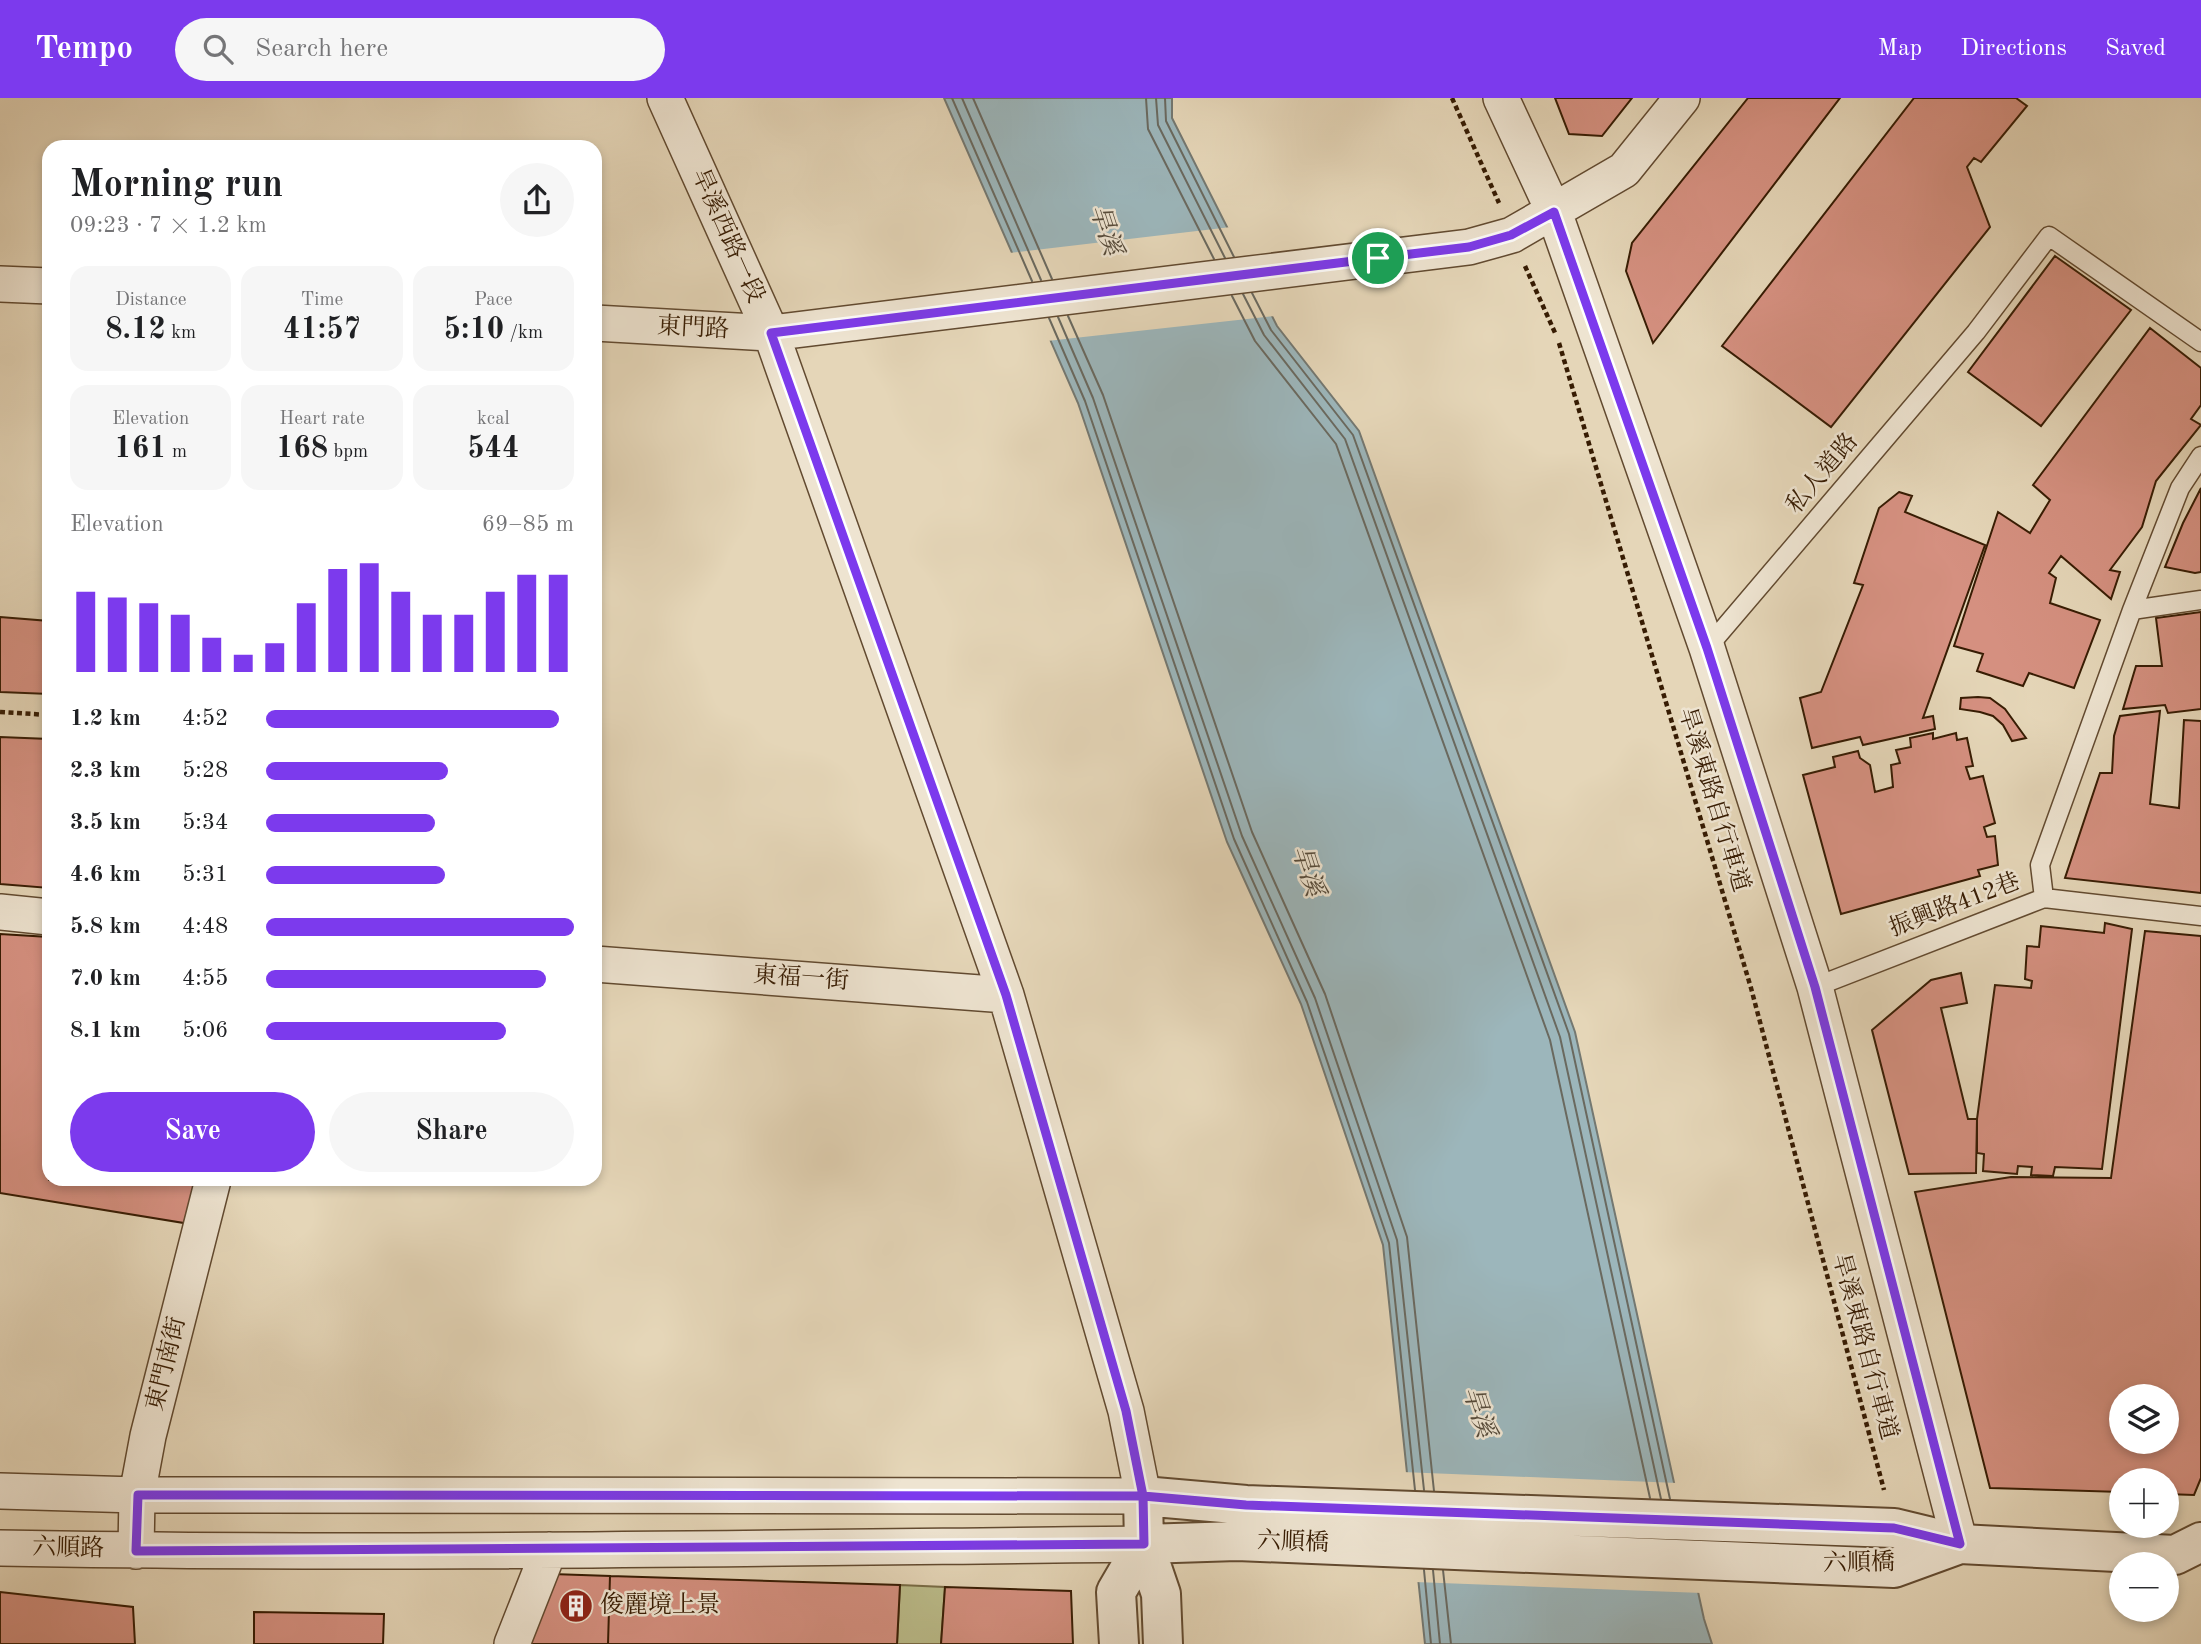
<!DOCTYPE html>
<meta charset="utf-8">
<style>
:root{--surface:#fff;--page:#f6f6f6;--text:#202124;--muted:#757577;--accent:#7c3aed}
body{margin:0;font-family:"Old Standard TT","Noto Serif TC",serif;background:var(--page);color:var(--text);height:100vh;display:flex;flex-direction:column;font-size:26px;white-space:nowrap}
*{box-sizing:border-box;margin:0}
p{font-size:23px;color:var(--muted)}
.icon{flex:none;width:38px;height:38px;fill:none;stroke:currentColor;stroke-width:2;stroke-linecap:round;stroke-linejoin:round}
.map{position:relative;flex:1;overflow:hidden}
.panel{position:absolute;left:42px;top:42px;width:560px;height:1046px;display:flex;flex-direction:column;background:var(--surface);border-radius:21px;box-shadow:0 4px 10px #0003}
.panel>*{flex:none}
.controls{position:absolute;left:2109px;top:1286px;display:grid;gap:14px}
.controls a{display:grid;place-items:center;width:70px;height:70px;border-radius:50%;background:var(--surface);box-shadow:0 4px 10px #0003;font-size:35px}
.pin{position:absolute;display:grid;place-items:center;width:60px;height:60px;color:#fff;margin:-30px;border:4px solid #fff;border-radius:50%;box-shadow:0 2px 7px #0007}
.round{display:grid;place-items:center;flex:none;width:74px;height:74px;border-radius:37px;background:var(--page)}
.headline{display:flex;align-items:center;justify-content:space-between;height:119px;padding:0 28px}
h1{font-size:38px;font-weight:700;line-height:52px}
.stats{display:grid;grid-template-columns:repeat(3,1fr);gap:10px;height:119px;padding:7px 28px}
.stats div{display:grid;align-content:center;border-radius:18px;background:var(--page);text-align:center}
.stats b{font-size:30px;font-weight:700}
.stats small{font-size:19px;font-weight:400}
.stats p{font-size:19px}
.chart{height:196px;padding:14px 28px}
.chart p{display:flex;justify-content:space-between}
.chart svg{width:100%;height:126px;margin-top:7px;stroke:var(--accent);stroke-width:6}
.button{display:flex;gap:14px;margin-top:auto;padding:14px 28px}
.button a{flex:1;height:80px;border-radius:42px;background:var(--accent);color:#fff;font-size:28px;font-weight:700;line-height:80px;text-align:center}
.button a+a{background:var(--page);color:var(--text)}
ul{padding:0 28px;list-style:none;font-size:23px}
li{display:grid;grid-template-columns:112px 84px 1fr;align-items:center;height:52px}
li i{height:18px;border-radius:9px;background:var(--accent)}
header{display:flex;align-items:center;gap:42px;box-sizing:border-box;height:98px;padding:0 35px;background:var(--accent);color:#fff}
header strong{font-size:33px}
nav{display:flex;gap:38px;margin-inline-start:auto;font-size:24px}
.search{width:490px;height:63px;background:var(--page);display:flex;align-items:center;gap:18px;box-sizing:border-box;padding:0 24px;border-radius:38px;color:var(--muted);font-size:26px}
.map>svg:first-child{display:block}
.green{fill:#bbbc8a;stroke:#796c46;stroke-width:2}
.water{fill:#9cb6bb;stroke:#747871;stroke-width:2}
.pier{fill:#e5d6b8}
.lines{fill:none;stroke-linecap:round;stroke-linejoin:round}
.shore{stroke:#6a695f;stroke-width:2}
.building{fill:#d59080;stroke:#371c03;stroke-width:2;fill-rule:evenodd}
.service-casing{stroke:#624a30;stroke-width:21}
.minor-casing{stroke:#624a30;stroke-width:38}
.tertiary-casing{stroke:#624a30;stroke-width:42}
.path{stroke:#371c03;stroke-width:4.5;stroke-dasharray:5 3.5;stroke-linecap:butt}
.service{stroke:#eee4d1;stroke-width:18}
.minor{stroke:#eee4d1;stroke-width:35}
.tertiary{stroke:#eee4d1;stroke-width:38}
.route-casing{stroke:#fff;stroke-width:14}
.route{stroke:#7c3aed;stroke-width:9}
.labels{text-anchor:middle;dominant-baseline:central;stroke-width:5;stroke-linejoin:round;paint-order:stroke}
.street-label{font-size:24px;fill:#371c03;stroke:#eee4d1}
.poi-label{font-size:24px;fill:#371c03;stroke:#eee4d1;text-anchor:start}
.water-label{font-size:26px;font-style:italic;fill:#554a3a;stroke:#eee4d1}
</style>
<header>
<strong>Tempo</strong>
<div class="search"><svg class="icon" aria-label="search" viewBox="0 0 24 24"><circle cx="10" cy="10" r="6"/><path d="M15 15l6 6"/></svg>Search here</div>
<nav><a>Map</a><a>Directions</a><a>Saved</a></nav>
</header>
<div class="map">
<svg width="2201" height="1546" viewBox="0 0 2201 1546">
<rect width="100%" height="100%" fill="#e5d6b8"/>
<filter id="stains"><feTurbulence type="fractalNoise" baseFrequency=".00286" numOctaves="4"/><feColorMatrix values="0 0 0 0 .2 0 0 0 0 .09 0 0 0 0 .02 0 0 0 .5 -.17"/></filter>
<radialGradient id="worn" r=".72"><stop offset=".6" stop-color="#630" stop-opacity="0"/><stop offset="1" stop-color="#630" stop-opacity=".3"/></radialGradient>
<path class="green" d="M900,1487L945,1489L941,1546H897Z"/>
<path class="water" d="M944,0H1172V20L1277,228L1359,333L1575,934L1704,1521L1712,1546H1425L1383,1147L1301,906L1227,744L1078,305Z"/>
<path class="pier" d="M1231,129L1275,218L1047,243L1009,155Z
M1402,1374L1678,1385L1702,1495L1415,1484Z"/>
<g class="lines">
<path class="shore" d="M952,0L1032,183
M962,0L1041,182
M973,0L1052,181
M1146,0L1148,31L1214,161
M1156,0L1158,27L1225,160
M1165,0L1166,23L1234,159
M1252,195L1271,232L1353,337L1569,936L1670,1401
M1243,196L1264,237L1345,341L1560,939L1661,1401
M1232,198L1255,243L1336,346L1550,942L1650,1400
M1068,218L1103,297L1252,734L1325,896L1407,1139L1434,1393
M1058,219L1093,300L1242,738L1315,900L1397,1142L1424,1392
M1049,220L1085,303L1234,741L1307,904L1389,1145L1415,1392
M1424,1472L1431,1546
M1433,1472L1440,1546
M1443,1472L1451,1546"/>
</g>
<path class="building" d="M1555,0H1632L1602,38L1569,36Z
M1748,0H1840L1653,245L1626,173L1632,145Z
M1914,0H2016L2027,8L1981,64L1974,60L1967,69L1990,129L1831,329L1722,248Z
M2055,158L2131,212L2041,328L1968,274Z
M2150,230L2201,270V307L2191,321L2201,327L2156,383L2142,429L2110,472L2120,474L2111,501L2061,458L2049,475L2056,480L2050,505L2100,522L2074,590L2029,575L2023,588L1977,573L1983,556L1954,548L1998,414L2030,435L2050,402L2033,387Z
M2201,390V474L2195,475L2165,469L2183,425Z
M1899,394L1912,398L1905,414L1985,447L1923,620L1933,618L1935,631L1863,647L1860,639L1812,650L1800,600L1821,594L1863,487L1854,485L1879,410Z
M2201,514V611L2168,615L2165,607L2123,611L2136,568H2162L2156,520Z
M0,519L49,523V596L0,594Z
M1978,599L1990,600L2005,611L2026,640L2012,643L2003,627L1993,618L1980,614L1960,611L1961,600Z
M2160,613L2150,706L2179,710L2184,622L2201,623V795L2065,780L2100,675H2112L2114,638L2120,618Z
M1933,635V641L1956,635L1957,642L1967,640L1973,668L1966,669L1970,681L1983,678L1995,725L1984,729L1987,739L1995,738L1998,767L1978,772L1980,778L1841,816L1803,677L1835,669L1833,659L1858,653L1860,660L1870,667L1875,694L1893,689L1891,667L1900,665L1896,652L1911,649L1910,640Z
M0,639L49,641V790L0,786Z
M2105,825L2132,831L2102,1071L2055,1069L2053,1078L2031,1077L2032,1069L2018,1068L2017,1076L1983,1073L1984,1056L1977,1055V1021L1995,887L2031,890L2032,883L2025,881L2027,848L2039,849L2041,828L2104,835Z
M2145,833L2201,838V1380L2194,1397L2166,1396V1382H2121V1394L1990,1390L1915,1094L2011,1079L2111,1080ZM2121,1298H2166V1344H2121Z
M0,836L49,839V1082H196L184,1125L0,1095Z
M1961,875L1967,905L1941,910L1968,1021H1977L1976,1075L1909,1076L1872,932L1931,882Z
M552,1476L610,1478L608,1546H524Z
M610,1478L900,1487L897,1546H608Z
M945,1489L1071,1493L1073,1546H941Z
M0,1494L133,1509L135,1546H0Z
M254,1514L384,1516L383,1546H254Z"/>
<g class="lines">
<g class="service-casing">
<path id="service" d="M2132,512L2201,502
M1707,550L1976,234L2049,138L2201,244
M2044,800L2040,767L2132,512L2180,390L2201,358
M1815,889L2044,800L2201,818"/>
</g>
<g class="minor-casing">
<path id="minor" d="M1501,0L1554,114L1707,550L1815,889L1960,1446
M0,186L49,188
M595,225L771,235L1469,149L1512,137L1624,72L1682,0
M0,814L49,819
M595,866L1006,897
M0,1393L137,1397L1143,1398L1126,1313L1006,897L771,235L665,0
M0,1450C381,1457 763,1450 1144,1446
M136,1453L137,1397L148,1338L213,1082
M512,1546L549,1452"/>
</g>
<g class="tertiary-casing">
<path id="tertiary" d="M1119,1546L1116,1494L1144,1446L1143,1398L1246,1407L1894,1430L1960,1446L2175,1457L2201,1444
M1163,1546L1161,1496L1144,1446L1237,1443L1894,1470L1960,1446"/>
</g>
<path class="path" d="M1452,0L1499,105
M1525,168L1556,237
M1559,245L1751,890L1884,1392
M0,614L49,617"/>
<use href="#service" class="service"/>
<use href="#minor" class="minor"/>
<use href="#tertiary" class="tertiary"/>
</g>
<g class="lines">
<g class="route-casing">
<path id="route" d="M1378,160L771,235L1006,897L1126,1313L1143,1398L1144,1446L136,1453L138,1397L1143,1398L1246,1407L1894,1430L1960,1446L1815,889L1707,550L1554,114L1511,137L1469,149L1378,160"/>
</g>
<use href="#route" class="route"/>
</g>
<defs>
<g id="building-disc" transform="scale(1.75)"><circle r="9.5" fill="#8f2418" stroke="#eee4d1"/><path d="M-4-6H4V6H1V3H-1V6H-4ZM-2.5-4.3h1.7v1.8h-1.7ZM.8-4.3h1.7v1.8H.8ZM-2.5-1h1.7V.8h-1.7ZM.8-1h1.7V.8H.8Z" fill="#fff"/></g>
</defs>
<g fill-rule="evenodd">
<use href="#building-disc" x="576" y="1508"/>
</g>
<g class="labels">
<g class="street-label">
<text transform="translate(727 138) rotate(66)">旱溪西路一段</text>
<text transform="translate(693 231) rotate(3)">東門路</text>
<text transform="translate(1823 376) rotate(-50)">私人道路</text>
<text transform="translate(1713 702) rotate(73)">旱溪東路自行車道</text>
<text transform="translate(1955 808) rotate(-21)">振興路412巷</text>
<text transform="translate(801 881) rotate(4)">東福一街</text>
<text transform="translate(1864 1249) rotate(75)">旱溪東路自行車道</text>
<text transform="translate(167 1266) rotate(-76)">東門南街</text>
<text transform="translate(1293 1445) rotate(2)">六順橋</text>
<text transform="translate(68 1451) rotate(1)">六順路</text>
<text transform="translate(1859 1466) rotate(-1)">六順橋</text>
</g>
<g class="poi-label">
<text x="600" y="1508">俊麗境上景</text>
</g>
<g class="water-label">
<text transform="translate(1105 132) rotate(72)">旱溪</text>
<text transform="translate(1307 773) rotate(72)">旱溪</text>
<text transform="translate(1478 1314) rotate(72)">旱溪</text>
</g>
</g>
<rect width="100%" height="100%" filter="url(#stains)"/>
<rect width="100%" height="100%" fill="url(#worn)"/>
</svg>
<div class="controls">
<a><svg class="icon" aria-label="layers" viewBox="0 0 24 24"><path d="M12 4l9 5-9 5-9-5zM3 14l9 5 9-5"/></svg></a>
<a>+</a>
<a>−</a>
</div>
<div class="pin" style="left:1378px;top:160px;background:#1e9e55"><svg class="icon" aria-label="arrive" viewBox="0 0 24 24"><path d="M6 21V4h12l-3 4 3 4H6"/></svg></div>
<section class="panel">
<div class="headline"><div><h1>Morning run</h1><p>09:23 · 7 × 1.2 km</p></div><a class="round"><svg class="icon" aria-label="share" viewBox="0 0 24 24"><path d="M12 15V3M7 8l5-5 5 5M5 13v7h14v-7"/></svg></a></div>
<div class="stats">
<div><p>Distance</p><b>8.12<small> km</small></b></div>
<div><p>Time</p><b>41:57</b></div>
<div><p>Pace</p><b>5:10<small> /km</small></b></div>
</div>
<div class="stats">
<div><p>Elevation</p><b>161<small> m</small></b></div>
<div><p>Heart rate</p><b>168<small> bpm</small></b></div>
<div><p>kcal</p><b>544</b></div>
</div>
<div class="chart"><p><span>Elevation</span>69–85 m</p>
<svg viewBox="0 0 160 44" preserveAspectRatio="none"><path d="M5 44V16M15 44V18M25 44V20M35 44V24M45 44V32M55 44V38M65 44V34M75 44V20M85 44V8M95 44V6M105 44V16M115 44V24M125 44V24M135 44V16M145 44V10M155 44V10"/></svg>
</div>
<ul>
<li><b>1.2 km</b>4:52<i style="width:95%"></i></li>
<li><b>2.3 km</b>5:28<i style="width:59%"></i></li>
<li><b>3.5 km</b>5:34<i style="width:55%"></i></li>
<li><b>4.6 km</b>5:31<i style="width:58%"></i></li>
<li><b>5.8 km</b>4:48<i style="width:100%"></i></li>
<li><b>7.0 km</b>4:55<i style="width:91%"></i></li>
<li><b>8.1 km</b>5:06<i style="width:78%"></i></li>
</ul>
<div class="button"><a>Save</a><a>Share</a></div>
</section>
</div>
